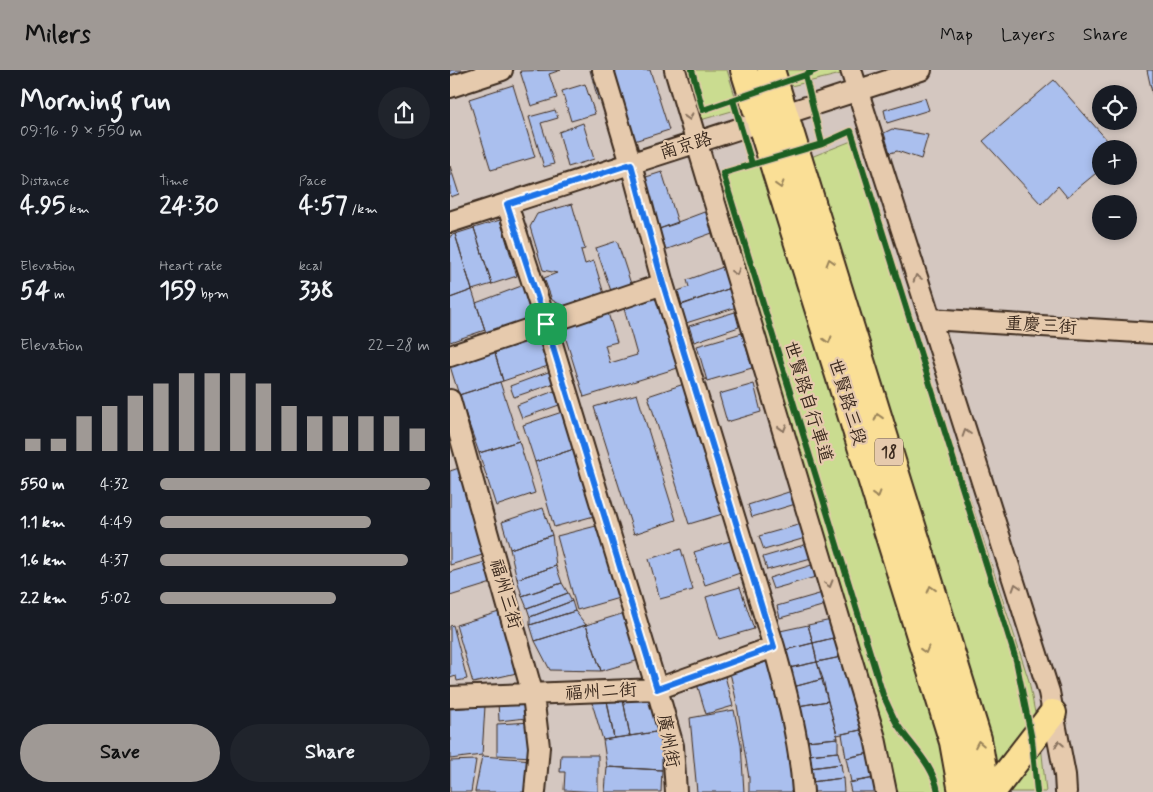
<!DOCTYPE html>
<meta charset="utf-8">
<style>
:root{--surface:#171b24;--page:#20242c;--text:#f1f3f6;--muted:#9ea1a6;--accent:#9f9995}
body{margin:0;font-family:Mynerve,"LXGW WenKai TC",sans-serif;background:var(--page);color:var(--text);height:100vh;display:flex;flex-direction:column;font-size:19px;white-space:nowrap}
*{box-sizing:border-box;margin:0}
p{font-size:16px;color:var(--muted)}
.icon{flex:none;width:28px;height:28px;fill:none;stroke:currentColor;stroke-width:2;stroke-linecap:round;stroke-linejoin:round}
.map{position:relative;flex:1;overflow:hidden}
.details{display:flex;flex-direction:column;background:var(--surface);width:450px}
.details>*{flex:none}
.tools{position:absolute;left:642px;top:15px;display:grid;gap:10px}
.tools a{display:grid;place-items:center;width:45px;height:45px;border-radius:50%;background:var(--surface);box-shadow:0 2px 8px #0003;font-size:25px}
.pin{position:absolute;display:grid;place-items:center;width:42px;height:42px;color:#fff;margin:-21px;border-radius:10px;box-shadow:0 2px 8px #0006}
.round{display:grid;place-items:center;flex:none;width:52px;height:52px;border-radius:26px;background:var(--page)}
.headline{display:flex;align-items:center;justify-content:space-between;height:85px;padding:0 20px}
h1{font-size:28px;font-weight:700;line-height:38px}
.figures{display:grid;grid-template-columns:repeat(3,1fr);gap:8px;height:85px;padding:5px 20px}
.figures div{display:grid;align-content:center}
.figures b{font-size:25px;font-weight:700}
.figures small{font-size:14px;font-weight:400}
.figures p{font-size:14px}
.chart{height:140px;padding:10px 20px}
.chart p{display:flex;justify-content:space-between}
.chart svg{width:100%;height:90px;margin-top:5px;stroke:var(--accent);stroke-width:6}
.cta{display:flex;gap:10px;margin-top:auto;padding:10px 20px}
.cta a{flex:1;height:58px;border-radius:30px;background:var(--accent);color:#111;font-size:20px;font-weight:700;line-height:58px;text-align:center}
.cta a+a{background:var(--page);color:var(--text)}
ul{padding:0 20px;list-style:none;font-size:16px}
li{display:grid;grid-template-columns:80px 60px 1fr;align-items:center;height:38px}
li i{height:12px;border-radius:6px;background:var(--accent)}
header{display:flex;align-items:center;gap:30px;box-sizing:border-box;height:70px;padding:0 25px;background:var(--accent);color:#111}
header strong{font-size:24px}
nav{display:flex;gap:28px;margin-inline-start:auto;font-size:18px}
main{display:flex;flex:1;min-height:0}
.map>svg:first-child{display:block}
.green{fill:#cadc90;stroke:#828357}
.building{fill:#aabfee;stroke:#3b2a1e}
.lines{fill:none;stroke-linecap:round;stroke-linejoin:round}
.minor-casing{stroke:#3b2a1e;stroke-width:24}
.major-casing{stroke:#3b2a1e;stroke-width:30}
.minor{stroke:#e6caad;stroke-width:20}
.major{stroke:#fadf96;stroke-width:26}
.cycleway-casing{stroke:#e6caad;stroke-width:9}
.cycleway{stroke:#1b5e20;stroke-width:6}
.oneway{stroke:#88725e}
.oneway2{stroke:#9a845a}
.route-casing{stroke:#fff;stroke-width:10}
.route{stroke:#1a73e8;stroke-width:6}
.labels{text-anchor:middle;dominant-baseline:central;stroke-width:4.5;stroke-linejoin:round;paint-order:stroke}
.shield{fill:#e6caad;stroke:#6e5a49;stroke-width:1}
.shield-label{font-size:16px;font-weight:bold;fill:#3b2a1e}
.street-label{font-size:18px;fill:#3b2a1e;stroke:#e6caad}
</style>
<header>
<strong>Milers</strong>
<nav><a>Map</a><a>Layers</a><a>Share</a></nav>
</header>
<main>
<section class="details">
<div class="headline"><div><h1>Morning run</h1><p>09:16 · 9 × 550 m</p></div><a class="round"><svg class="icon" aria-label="share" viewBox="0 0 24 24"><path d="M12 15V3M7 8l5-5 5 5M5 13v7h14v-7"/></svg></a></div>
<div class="figures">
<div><p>Distance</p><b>4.95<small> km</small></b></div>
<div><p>Time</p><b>24:30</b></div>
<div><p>Pace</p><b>4:57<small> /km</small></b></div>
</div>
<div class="figures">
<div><p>Elevation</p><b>54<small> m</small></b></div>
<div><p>Heart rate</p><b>159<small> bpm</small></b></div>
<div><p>kcal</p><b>338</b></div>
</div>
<div class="chart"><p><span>Elevation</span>22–28 m</p>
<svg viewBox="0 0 160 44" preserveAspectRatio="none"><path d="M5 44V38M15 44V38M25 44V27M35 44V22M45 44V17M55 44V11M65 44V6M75 44V6M85 44V6M95 44V11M105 44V22M115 44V27M125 44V27M135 44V27M145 44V27M155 44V33"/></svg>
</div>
<ul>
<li><b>550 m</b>4:32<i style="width:100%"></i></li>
<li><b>1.1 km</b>4:49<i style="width:78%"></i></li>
<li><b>1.6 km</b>4:37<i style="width:92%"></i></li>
<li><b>2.2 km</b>5:02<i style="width:65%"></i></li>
</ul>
<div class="cta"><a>Save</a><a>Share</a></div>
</section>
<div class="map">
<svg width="703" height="722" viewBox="0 0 703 722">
<rect width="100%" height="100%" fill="#d4c7c0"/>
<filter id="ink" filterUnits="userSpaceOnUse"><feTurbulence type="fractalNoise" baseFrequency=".02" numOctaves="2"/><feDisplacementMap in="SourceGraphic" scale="10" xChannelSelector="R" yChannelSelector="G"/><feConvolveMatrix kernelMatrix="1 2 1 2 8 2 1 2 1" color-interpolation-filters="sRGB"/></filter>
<g filter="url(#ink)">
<path class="green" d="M232,0H277L289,39L247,51Z
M336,0H390L391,4L341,16Z
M404,70L579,611L591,675L596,722H548L356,89Z
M310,95L494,685L499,722H442L267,109Z"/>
<path class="building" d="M0,0H18L0,6Z
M111,0L99,4L107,28L81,36L70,1Z
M140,0H151L159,27L148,30Z
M158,0H200L219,60L181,72Z
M697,0H703V27Z
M604,10L665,79H651V99L617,127L608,116L591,134L533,71Z
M135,14L145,44L121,51L112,21Z
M63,15L85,87L41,100L19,29Z
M475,28L479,40L437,53L434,40Z
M105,40L108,48L91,53L104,94L94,97L79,47Z
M133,53L144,89L118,97L109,62Z
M442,59L478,65L471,89L447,81L440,83L434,63Z
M0,96L9,124L1,127L0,122Z
M212,102L228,153L209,159L193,108Z
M122,134L135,179L131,180L135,194L144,191L154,224L113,236L102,230L94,208L107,203L93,200L80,157L87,144Z
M257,141L265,162L215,180L209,159Z
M50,150L67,206L42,214L24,158Z
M24,158L42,214L22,220L5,164Z
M5,164L22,220L0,228V166Z
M167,171L181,214L161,221L146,178Z
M273,197L281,218L232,235L228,221L239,217L237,210Z
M74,215L86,249L37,266L26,233Z
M281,218L287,237L236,253L230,235Z
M22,220L35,260L0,272V228Z
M203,227L213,238L231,297L134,327L114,263L124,252L158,243L167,272L155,275L160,293L187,285L173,235Z
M285,242L289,257L244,272L239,256Z
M87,263L98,296L53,311L43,277Z
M292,263L302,298L257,311L247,276Z
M43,277L53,311L9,325L0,296V291Z
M101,301L105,313L64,327L60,316Z
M50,312L69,371L29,383L9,325Z
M237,313L279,442L239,454L198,326Z
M304,314L311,342L277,352L269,324Z
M107,320L112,334L72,348L67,335Z
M187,324L226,450L184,464L144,337Z
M112,342L124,379L85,392L73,355Z
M69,371L85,423L46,436L29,383Z
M124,379L144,446L104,457L85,392Z
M15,396L42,482L0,495V401Z
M345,420L349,433L302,447L298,435Z
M93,438L102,465L60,479L52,452Z
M355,453L359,467L314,480L309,466Z
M150,455L169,528L127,540L107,466Z
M102,465L106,496L67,509L60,479Z
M280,471L290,503L255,515L244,482Z
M361,473L365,487L317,500L313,487Z
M231,479L243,520L210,529L199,489Z
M45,489L51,510L0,526V502Z
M365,494L369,506L323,519L319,508Z
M106,496L112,513L72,526L67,509Z
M112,513L118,523L77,538L72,526Z
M290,517L304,559L269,569L256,527Z
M376,522L379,534L330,548L327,536Z
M118,523L122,531L80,547L77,538Z
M122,531L125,541L80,555V547Z
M59,539L71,602L23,613L6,555Z
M125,541L136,555L85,571L80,555Z
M178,542L191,581L186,591L151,601L136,555Z
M386,549L391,566L363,573L358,555Z
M3,555L17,609L7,611L6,606L0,608V556Z
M136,555L151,601L100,600L85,571Z
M358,555L363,573L335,580L330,561Z
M391,566L396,586L367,592L363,573Z
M363,573L367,592L339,598L335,580Z
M311,584L320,590L343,699V722H299V708L286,629L278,594Z
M391,587L411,660L387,665L367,592Z
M367,592L373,609L343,617L339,598Z
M275,606L283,636L256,644L247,614Z
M373,609L378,631L348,636L343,617Z
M171,619L180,666L164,668L155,620Z
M171,619L201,623L212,661L180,666Z
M155,620L164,668L153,670L139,623Z
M48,630L84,635L85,647L49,651Z
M378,631L388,668L356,671L348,636Z
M35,636L32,685L0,689V639Z
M284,640L291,674L294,722H247L240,648Z
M82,652V687L47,685V654Z
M415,659L420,683L396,688L392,664Z
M212,661V700L157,697L153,670Z
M388,668V682L358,685L356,671Z
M388,682L391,694L360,698L358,685Z
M420,683L425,708L401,712L396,688Z
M111,685H148V722L114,720L115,702H110Z
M32,686L83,690L77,722H25Z
M26,690L21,722H0V691Z
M391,694L393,708L361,712L360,698Z
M157,697L212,700L211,722H155Z
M393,708L394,722H362L361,712Z
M425,708L428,722H401L399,713Z"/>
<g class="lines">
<g class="minor-casing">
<path id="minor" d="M153,0L181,94L213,214L324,577C337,624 350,673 353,722
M225,0L425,668L436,722
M401,0L599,622L615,705L616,722
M0,17L52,0
M57,134L96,254L207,619L223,676L226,722
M0,152L471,0
M480,249L703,263
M0,286L213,214
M0,330L83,625L89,677L85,722
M0,627L207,619L324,577"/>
</g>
<g class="major-casing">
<path id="major" d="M294,0L503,672L512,722
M321,0L528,669L537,722
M542,722L603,643"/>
</g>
<use href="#minor" class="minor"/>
<use href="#major" class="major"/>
<g class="cycleway-casing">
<path id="cycleway" d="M242,0L253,40L355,5L366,0
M355,5L372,74
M283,30L302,94
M488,722C484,695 461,676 447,654C442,645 438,635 433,625L273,103L372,74L401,61L566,590L582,670L587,722"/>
</g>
<use href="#cycleway" class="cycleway"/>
</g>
<defs><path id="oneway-chevron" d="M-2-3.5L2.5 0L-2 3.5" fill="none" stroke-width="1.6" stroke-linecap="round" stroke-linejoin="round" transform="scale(1.25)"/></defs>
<g class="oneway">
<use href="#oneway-chevron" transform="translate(239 47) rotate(73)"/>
<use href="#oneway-chevron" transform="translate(286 202) rotate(73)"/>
<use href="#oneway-chevron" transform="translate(467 208) rotate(-108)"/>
<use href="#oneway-chevron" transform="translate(333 358) rotate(73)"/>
<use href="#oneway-chevron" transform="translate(516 363) rotate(-108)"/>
<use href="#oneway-chevron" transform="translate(379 514) rotate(74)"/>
<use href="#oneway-chevron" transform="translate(566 517) rotate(-108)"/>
<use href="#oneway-chevron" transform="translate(609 674) rotate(-101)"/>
</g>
<g class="oneway2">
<use href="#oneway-chevron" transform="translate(330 115) rotate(73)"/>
<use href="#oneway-chevron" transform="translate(380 192) rotate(-107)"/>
<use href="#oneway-chevron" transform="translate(378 270) rotate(73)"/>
<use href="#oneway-chevron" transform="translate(428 347) rotate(-107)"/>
<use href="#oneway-chevron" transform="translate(427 425) rotate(73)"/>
<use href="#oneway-chevron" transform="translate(481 519) rotate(-107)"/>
<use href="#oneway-chevron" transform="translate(475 580) rotate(73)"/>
<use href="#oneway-chevron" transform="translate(529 674) rotate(-101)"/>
</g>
</g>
<g class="lines" filter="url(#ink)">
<g class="route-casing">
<path id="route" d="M181,94L213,214L324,577L207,619L96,254L57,134Z"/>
</g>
<use href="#route" class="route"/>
</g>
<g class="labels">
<rect class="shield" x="425" y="368.5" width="28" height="27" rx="4"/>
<g class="shield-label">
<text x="439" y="382">18</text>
</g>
<g class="street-label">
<text transform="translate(236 76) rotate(-17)">南京路</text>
<text transform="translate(591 256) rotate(4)">重慶三街</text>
<text transform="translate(358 332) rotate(73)">世賢路自行車道</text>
<text transform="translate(397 332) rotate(73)">世賢路三段</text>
<text transform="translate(55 524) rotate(74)">福州三街</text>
<text transform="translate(151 622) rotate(-3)">福州二街</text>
<text transform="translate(218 671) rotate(79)">廣州街</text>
</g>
</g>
</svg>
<div class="tools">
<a><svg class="icon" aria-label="locate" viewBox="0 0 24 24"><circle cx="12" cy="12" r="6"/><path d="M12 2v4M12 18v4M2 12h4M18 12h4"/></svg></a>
<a>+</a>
<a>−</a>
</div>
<div class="pin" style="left:96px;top:254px;background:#1e9e55"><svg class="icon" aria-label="arrive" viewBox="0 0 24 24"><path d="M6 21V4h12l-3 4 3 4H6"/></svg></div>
</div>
</main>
